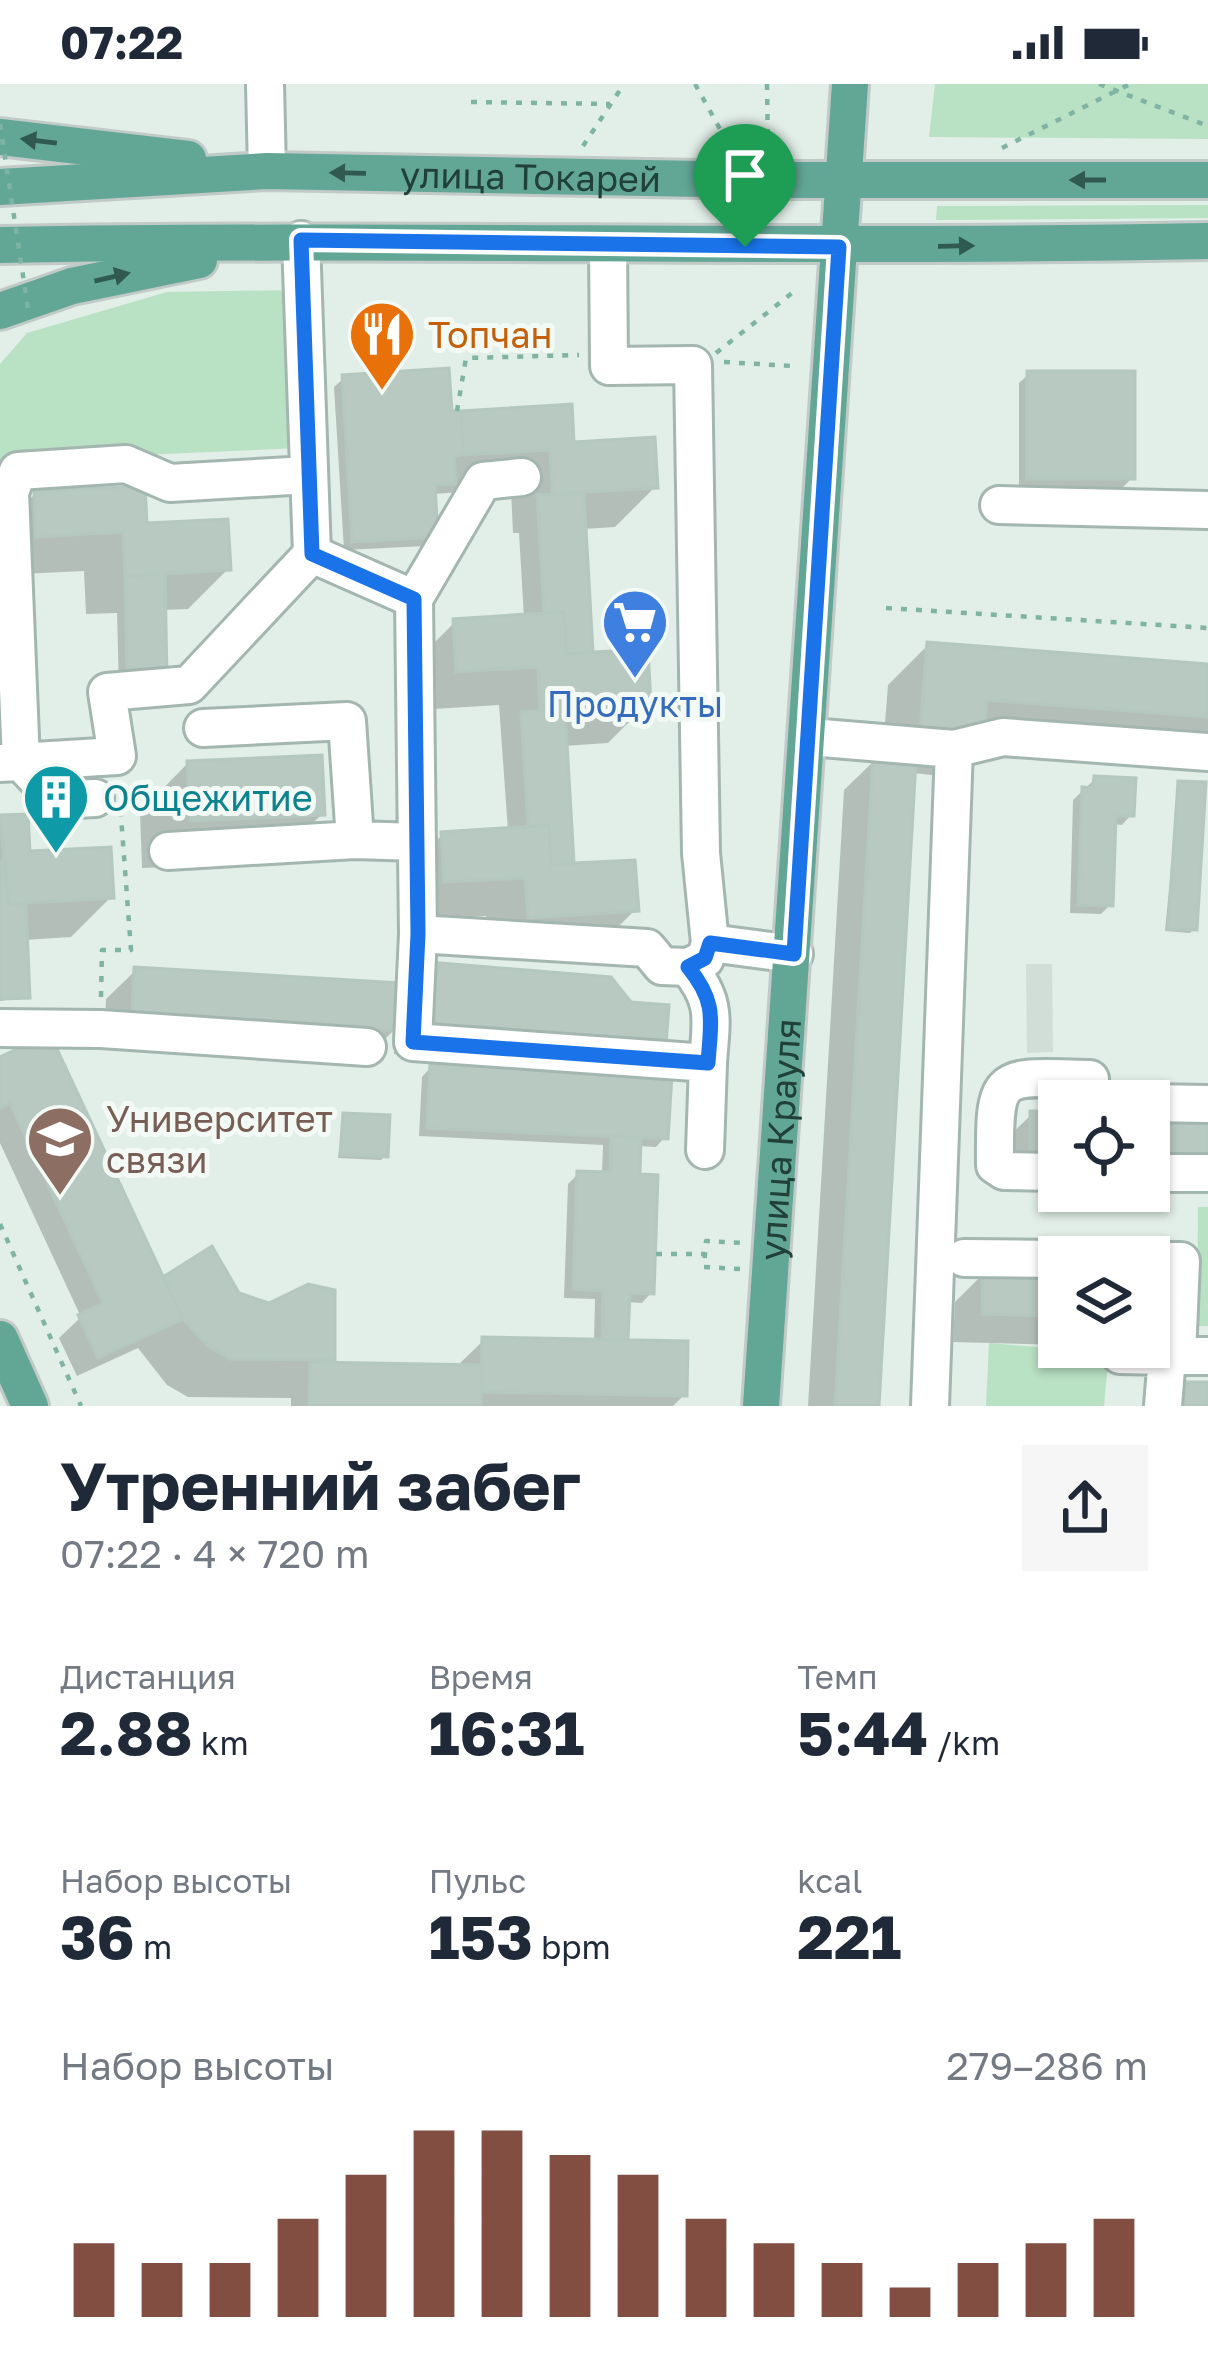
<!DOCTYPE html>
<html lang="ru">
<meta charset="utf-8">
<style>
:root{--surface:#fff;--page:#f6f6f7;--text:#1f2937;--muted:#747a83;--accent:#834e42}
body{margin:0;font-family:"Golos Text",sans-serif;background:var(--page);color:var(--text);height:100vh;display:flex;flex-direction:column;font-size:45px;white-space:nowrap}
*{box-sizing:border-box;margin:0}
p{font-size:39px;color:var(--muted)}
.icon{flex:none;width:66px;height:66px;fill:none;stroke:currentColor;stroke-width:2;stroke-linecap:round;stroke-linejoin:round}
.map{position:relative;height:1322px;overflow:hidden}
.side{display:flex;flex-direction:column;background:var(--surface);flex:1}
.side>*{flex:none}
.buttons{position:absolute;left:1038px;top:996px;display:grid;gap:24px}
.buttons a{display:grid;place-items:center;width:132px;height:132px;border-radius:0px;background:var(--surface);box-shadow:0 3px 9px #0004;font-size:60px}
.pin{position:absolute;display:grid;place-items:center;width:102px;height:102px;color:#fff;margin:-123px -51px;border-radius:50% 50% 50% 0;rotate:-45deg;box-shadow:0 0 12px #0007}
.pin .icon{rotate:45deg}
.round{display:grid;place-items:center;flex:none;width:126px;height:126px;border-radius:0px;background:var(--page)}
.head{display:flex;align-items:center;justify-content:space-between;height:204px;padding:0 60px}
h1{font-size:66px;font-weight:700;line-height:90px}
.figures{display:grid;grid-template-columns:repeat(3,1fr);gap:18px;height:204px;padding:12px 60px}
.figures div{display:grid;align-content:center}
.figures b{font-size:60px;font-weight:700}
.figures small{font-size:33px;font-weight:400}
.figures p{font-size:33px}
.chart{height:336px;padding:24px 60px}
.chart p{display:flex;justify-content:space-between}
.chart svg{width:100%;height:216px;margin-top:12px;stroke:var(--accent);stroke-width:6}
.status{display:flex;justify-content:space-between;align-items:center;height:84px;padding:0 60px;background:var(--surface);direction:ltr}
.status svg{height:33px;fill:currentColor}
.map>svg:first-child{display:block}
.built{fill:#d0ded7}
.green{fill:#b9e1c4}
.shadow{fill:#0003}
.building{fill:#b7c9c1;stroke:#b4c8c0;stroke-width:3}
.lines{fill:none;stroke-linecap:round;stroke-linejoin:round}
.minor-casing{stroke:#a4b6b0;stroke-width:42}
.major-casing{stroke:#c1cac7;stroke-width:42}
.path{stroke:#7fb4a4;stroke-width:4.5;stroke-dasharray:6 9;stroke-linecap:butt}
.minor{stroke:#fff;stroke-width:36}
.major{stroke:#62a796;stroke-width:36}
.path-bridge{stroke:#7fb4a4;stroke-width:4.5;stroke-dasharray:6 9;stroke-linecap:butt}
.oneway{fill:#305a50}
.route-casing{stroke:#fff;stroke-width:24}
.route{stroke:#1a73e8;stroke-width:15}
.labels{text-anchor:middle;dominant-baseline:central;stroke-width:10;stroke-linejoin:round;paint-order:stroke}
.street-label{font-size:36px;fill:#204038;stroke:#f3faf6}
.food-label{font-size:36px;fill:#c56008;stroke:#f3faf6;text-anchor:start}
.shop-label{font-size:36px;fill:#366cbe;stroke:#f3faf6}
.culture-label{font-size:36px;fill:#0d838f;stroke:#f3faf6;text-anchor:start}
.education-label{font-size:36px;fill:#785e54;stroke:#f3faf6;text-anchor:start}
</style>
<div class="status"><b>07:22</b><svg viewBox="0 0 49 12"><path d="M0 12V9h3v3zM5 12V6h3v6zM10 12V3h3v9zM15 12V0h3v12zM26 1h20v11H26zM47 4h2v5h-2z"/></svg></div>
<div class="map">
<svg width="1208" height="1322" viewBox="0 0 1208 1322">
<rect width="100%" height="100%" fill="#e2eee8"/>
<path class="built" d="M1026,880H1052L1053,968L1027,969Z"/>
<path class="green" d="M935,0H1208V55L929,53Z
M1208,121V134L936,136L937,122Z
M296,206L300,364L1,377L0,480V280L27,249L167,208Z
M1198,1123H1208V1242H1197Z
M989,1259L1109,1269L1104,1322H986Z"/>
<path class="shadow" d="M1029,290L1132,394L1122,404L1019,403V299Z
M344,294L449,331L572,361L655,403L615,443L583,445L590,571L648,619L608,659L564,662L571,778L635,826L595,866L489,872L486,832L405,837L402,791L442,751L508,747L499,621L417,626L415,578L455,538L524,534L519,449H513L511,405L433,410L435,452L426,462L344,466L334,303Z
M35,410L144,442L228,485L188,525L162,526L119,604L117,529L86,530L84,487L0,491V445Z
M928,561L1208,583V675L976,657L941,692L913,689L876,1322H808L844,706L874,677H882L888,601Z
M188,679L322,730L273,779L142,784L140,728Z
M1095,695L1131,731L1122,741L1113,740L1110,821L1101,830L1070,829L1073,716Z
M1179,700L1194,845L1190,849L1165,847Z
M25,733L27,771L111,813L71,853L24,856L27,912L0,917V734Z
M429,881L610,896L629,921L666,924L663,960L630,992L668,994L665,1053L656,1063L638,1062L637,1093L655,1094L651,1209L642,1219L626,1218L621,1258L685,1260L684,1311L673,1322H291V1314L188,1313L167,1301L138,1264L77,1292L59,1254L81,1233L0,1059V976L48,954L162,1198L211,1167L237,1211L269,1222L308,1203L332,1208V1274L325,1281L456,1283L484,1256L594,1258L595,1215L564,1214L568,1100L578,1090L602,1091L603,1061L419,1052L422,993L431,983L583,990V985L394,970L397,943L365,975L104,959L106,915L136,886L397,902L396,914Z
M1032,1030H1059V1098H1002V1059Z
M344,1032L385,1072L381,1076L338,1074Z
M984,1189L1059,1191V1261L953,1258L955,1218Z"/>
<path class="building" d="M449,284L452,327H461L463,371L454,372L456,400L435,401L438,453L352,458L342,291Z
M1027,287H1135V395H1027Z
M572,320L574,358L655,353L658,404L552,410L550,366L463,371L461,327Z
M145,402L147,439L228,435L231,486L125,492L123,448L36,453L34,407Z
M584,409L593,568L648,565L651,620L540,627L538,583L456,588L453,535L544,529L537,411Z
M165,490L167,595L127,596L125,492Z
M564,528L566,570L648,565L651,620L540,627L538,583L456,588L453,535Z
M927,558L1208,580V633L987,616L984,653L920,648Z
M565,625L574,779L635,776L639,827L528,834L525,794L444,798L441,748L528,743L521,628Z
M322,671L325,731L190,737L187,677Z
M873,674L916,676L879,1322H835Z
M1094,692L1136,694L1134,732H1116L1113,822L1078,821L1082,703L1093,704Z
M1178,697L1206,698L1197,846L1168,845Z
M28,730L30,767L111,763L114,814L8,820L0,731Z
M549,741L551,781L635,776L639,827L528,834L525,794L444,798L441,748Z
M0,777H5L8,820L26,819L30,914L0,915Z
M428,878L611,893L631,918L669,921L666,961L422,941Z
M134,883L400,899L397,947L132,930Z
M50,950L183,1235L98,1274L78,1231L103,1219L10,1019L0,1024V973Z
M430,980L672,991L668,1055L427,1044Z
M1030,1027H1059V1070H1030Z
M343,1029L390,1031L388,1073L340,1071Z
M1149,1029L1208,1031V1071L1149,1070Z
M611,1052L641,1054L640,1090L658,1091L654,1210L630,1209L628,1256L602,1255L603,1207L573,1205L577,1087L610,1088Z
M212,1162L239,1209L269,1219L308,1200L335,1206V1276L229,1275L207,1261L183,1235L163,1193Z
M983,1186L1059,1188V1232L982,1230Z
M482,1253L688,1257L687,1312L481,1308Z
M310,1278L482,1281L481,1322H309Z
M1185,1298H1208V1322H1185Z"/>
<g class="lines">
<g class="minor-casing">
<path id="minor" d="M265,0L267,87
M999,421L1208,426
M312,470L414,515L418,850L413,958L708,979L705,1066
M414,515L483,397L522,393
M203,644L347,637L355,756
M810,653L954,665L1003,653L1208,668
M0,679L117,672L107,608L189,601L312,470L301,156
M95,714L57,716L21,678L10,408L18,387L126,380L170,399L308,391
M168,767L355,756L417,758
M418,850L647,864L662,882L688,883L705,875L710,859L701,769L693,281L609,282L608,160
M710,859L794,870
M688,883C717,918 711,935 708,979
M0,944L101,945L367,963
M1149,1019L1208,1020
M1059,1088L1004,1087L995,1081C994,985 998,993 1090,995V1017
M1149,1089H1208
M964,1174L1059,1175
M1149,1177H1181L1177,1271
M1120,1263V1271L1167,1272
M930,1322L954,665
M1163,1322L1167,1272H1208"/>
</g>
<g class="major-casing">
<g id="major">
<path d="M0,53L188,75"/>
<path id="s1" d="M0,103L267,87L758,96H1208"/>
<path d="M0,161C403,154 805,165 1208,157"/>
<path d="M0,227L72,202L199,176"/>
<path d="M0,1255L30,1322"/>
<path id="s2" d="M761,1322L850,0"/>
</g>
</g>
<path class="path" d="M695,0L730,63
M767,0L768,67
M1099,0L1208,42
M471,18L610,20
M583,62L624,0
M1002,64L1130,0
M716,269L796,206
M724,278L792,282
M457,327L466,274L579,271
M886,524L1208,544
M101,913L102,866H131L121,732
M0,1140L81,1322
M656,1170H705
M740,1185L704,1183L706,1157L746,1159"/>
<use href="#minor" class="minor"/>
<use href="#major" class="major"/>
<path class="path-bridge" d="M0,40L29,231"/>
</g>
<defs><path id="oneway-solid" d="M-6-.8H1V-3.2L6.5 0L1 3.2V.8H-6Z" transform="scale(3)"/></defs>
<g class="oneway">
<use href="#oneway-solid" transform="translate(39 57) rotate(-173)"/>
<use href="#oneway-solid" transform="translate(348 89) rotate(-179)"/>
<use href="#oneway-solid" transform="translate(1088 96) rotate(-180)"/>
<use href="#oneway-solid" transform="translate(956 162) rotate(-1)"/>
<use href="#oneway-solid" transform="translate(112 193) rotate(-13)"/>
</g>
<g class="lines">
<g class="route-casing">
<path id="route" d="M301,156L839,163L794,870L710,859L705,874L688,883C717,918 711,936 708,979L413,958L418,850L414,515L312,470Z"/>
</g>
<use href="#route" class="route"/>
</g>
<defs>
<g id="restaurant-pin" transform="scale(3.45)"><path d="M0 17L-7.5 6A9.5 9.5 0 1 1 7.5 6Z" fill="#e8710a" stroke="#f3faf6"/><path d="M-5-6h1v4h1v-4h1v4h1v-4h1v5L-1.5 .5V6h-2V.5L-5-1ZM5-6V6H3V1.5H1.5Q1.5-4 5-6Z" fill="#fff"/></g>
<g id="supermarket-pin" transform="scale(3.45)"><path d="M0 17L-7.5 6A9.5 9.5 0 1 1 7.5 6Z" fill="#3f7fe0" stroke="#f3faf6"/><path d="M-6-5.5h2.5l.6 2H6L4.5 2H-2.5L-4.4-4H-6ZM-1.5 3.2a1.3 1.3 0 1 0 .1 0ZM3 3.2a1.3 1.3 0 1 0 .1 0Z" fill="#fff"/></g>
<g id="building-pin" transform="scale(3.45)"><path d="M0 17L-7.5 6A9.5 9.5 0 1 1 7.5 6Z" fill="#0f9aa8" stroke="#f3faf6"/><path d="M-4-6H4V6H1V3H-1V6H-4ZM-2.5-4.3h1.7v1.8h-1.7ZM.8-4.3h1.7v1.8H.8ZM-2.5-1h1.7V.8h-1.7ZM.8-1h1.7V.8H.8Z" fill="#fff"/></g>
<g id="university-pin" transform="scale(3.45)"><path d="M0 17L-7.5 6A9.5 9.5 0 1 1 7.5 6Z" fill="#8d6e63" stroke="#f3faf6"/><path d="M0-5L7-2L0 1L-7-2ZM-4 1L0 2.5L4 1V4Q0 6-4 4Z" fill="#fff"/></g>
</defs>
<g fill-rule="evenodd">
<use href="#restaurant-pin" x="382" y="250"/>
<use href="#supermarket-pin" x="635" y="538"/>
<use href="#building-pin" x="56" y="713"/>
<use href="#university-pin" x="60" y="1055"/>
</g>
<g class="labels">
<g class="street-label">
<text stroke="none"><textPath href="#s1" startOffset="531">улица Токарей</textPath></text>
<text stroke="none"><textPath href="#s2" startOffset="267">улица Крауля</textPath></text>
</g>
<g class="food-label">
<text x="428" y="250">Топчан</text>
</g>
<g class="shop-label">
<text x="635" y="619">Продукты</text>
</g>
<g class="culture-label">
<text x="103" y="713">Общежитие</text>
</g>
<g class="education-label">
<text x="106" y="1034">Университет<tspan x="106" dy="41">связи</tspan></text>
</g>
</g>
</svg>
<div class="buttons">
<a><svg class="icon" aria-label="locate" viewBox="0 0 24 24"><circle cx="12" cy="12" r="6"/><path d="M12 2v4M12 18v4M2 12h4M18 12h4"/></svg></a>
<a><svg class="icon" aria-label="layers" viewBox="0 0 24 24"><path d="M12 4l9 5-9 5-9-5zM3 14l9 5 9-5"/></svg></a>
</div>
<div class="pin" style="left:745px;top:163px;background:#1e9e55"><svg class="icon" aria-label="arrive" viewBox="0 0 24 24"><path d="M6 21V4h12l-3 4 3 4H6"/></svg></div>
</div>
<section class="side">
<div class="head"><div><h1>Утренний забег</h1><p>07:22 · 4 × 720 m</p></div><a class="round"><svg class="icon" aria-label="share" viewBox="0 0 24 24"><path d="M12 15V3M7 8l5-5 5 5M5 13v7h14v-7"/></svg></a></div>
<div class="figures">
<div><p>Дистанция</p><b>2.88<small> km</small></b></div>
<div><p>Время</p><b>16:31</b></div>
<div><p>Темп</p><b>5:44<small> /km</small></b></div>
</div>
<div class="figures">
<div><p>Набор высоты</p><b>36<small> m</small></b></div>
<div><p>Пульс</p><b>153<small> bpm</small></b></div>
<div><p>kcal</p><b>221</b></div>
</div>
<div class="chart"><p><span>Набор высоты</span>279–286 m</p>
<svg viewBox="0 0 160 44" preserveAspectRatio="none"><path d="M5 44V29M15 44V33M25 44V33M35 44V24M45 44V15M55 44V6M65 44V6M75 44V11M85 44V15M95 44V24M105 44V29M115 44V33M125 44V38M135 44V33M145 44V29M155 44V24"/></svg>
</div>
</section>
